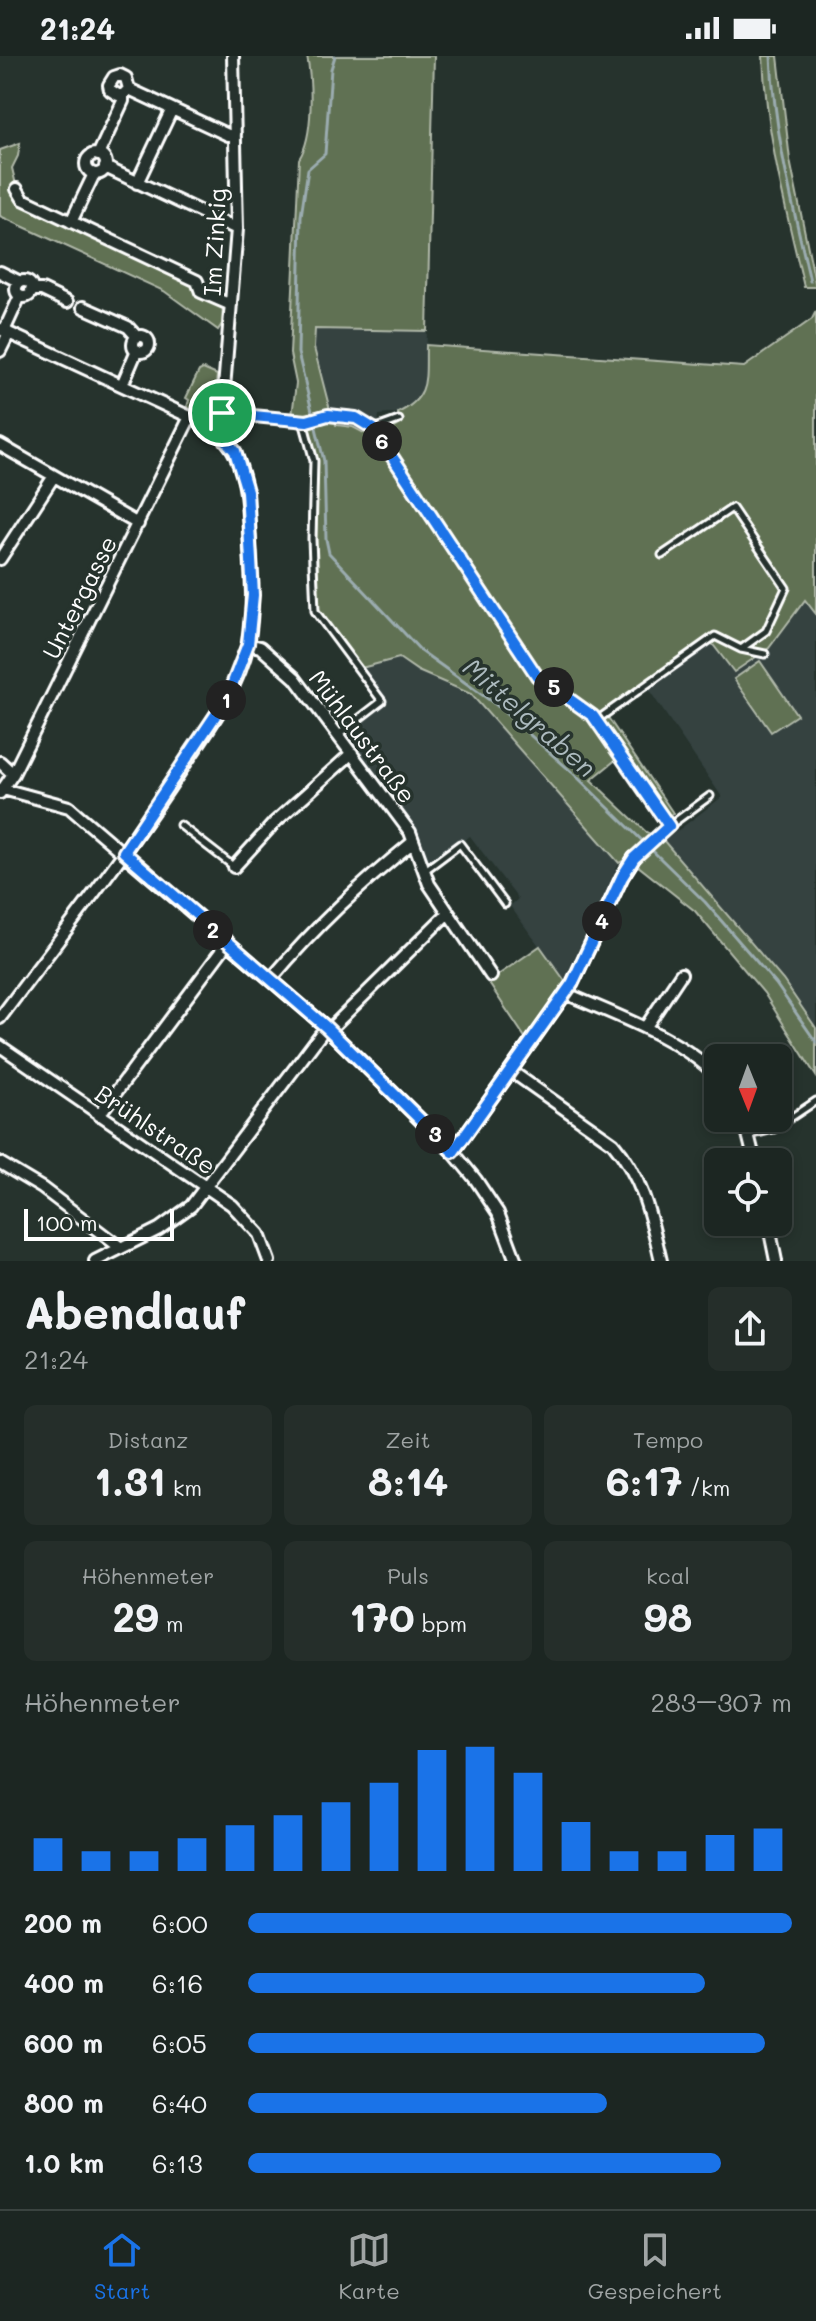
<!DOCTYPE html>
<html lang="de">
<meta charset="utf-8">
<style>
:root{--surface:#1c2622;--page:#252e2a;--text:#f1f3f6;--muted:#a0a5a5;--line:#3a4340;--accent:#1a73e8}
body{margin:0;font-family:Mali,sans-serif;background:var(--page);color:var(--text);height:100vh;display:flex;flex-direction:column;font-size:30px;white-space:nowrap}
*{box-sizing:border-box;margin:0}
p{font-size:26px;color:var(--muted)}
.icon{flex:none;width:44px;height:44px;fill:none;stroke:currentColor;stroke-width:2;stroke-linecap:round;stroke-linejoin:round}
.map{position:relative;height:1205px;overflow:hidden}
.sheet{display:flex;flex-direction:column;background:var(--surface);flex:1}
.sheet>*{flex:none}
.needle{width:52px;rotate:179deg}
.fabs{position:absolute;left:704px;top:988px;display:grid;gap:16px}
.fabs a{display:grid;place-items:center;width:88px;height:88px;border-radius:12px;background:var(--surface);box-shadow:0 4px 12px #0003,0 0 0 2px var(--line);font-size:40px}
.scale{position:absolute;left:24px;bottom:20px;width:150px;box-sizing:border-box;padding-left:8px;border:4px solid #fff;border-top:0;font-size:22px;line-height:28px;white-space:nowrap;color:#fff;-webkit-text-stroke:6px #26332d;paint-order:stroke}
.pin{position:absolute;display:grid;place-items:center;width:68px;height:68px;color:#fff;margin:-34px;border:4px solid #fff;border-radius:50%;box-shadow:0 2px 8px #0007}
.km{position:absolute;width:40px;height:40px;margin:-20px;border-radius:50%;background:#222;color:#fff;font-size:22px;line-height:40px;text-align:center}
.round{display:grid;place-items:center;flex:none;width:84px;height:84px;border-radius:12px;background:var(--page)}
.headline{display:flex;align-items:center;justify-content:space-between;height:136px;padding:0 24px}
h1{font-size:44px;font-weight:700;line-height:60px}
.metrics{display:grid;grid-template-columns:repeat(3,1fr);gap:12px;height:136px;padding:8px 24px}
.metrics div{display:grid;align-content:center;border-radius:12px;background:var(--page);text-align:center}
.metrics b{font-size:40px;font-weight:700}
.metrics small{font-size:22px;font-weight:400}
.metrics p{font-size:22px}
.chart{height:224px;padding:16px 24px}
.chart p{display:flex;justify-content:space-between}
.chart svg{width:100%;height:144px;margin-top:8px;stroke:var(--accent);stroke-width:6}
ul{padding:0 24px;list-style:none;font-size:26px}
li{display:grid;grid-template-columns:128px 96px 1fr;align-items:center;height:60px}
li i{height:20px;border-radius:10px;background:var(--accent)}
.status{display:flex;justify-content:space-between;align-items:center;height:56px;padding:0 40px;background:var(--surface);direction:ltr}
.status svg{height:22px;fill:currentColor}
.menu{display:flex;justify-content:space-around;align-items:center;height:112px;border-top:2px solid var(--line);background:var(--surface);font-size:22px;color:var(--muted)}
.menu a{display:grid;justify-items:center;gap:4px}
.menu .on{color:var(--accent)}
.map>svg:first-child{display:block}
.built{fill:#344241}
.green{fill:#607153;stroke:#b0b8a9;stroke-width:2}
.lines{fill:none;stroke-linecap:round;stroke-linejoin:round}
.stream{stroke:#9bacb0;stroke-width:3}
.lane-casing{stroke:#fff;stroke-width:11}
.street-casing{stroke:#fff;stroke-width:16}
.lane{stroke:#26332d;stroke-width:5}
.street{stroke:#26332d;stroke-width:10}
.route-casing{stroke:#fff;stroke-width:16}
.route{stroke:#1a73e8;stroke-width:10}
.labels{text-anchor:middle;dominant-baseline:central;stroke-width:7;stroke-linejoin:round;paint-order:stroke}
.street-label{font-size:24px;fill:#fff;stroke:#26332d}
.water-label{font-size:26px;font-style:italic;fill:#acbabe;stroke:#26332d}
</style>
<div class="status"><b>21:24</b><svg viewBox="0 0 49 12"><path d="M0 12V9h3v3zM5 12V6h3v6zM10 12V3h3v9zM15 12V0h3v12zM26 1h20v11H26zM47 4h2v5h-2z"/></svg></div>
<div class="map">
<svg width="816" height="1205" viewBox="0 0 816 1205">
<rect width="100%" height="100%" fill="#26332d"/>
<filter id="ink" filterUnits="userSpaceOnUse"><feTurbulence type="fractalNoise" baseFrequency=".0125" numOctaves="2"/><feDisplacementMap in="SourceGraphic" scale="16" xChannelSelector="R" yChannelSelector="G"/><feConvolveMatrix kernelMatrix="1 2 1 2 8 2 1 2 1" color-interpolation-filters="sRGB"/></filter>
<g filter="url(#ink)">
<path class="built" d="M315,272L427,275L425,330L421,341L413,350L398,357L379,359L378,367L358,356L330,354L314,292Z
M806,543L816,558V972L783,924L664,785L722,741L647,631L712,586L734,616L769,592Z
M399,602L418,615L471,638L619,807L565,925L510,850L518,843L470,780L428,810L415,773L345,677L386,646L361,612Z"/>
<path class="green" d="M307,0H434L427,275L315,273L314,292L330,354H338L336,369L353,371L364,377L369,369L377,372L382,380L399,369L398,357C431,341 425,322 426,289L744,311L812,263L816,255V558L805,544L769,592L734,616L711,586L607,660L673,757L661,765L618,702L591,724L646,776L664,785L783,924L816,972V1020L764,937L695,855L628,802L619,807L471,638L418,615L399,602L361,612L318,555L315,483L317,406L305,361L292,360L296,327L290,298L299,103C314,80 312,27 307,0Z
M763,0H778L790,104L816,231H804C786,154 766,79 763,0Z
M20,87L18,100L12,112L17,133L13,139L195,227L223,248L222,268L218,274L164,235L0,160V94Z
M203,313L217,319L213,354L203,360L187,351L189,344L186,342L199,315Z
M760,605L797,659L771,676L734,623Z
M540,890L565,925L526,983L488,926Z"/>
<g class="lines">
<path class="stream" d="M335,0L331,13L325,98L308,113L301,160L298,297L324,405L326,483L329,497L421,595L495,648L574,718L705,846L776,928L816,986
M771,0C774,77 793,150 810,225"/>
<g class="lane-casing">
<path id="lane" d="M223,357L307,365L328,359L337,360L356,362L374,373L399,364
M303,365L314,405L312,483L315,555L382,645L339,678
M374,373L537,620L593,660L669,770
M662,499L732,452L786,532L766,575L741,593
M597,664L715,580L741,593L765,598
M180,769L233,810
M634,801L669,770L710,740
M424,815L460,788L505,848
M749,1079L774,1073L816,1045"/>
</g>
<g class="street-casing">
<path id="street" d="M129,33L228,79L235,78
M86 108a10 10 0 1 1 20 0a10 10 0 1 1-20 0Z
M98,99L123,45V39L129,33L126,22L120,19L114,21L109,29L110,34L118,39H123
M105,111L237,173
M137,127L172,53
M17,133L23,143L197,225L201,236L231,249
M71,166L94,118
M0,216L20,226
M16 233a8 8 0 1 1 16 0a8 8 0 1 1-16 0Z
M31,234H42L67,246
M83,251L128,271L137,281
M0,273L216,373C245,399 247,436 249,473C251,511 255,550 248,588C238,634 208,673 183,711C126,798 62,879 0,962
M4,275L20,240
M133 288a8 8 0 1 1 16 0a8 8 0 1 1-16 0Z
M0,295L9,277
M122,329L137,294
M216,373L222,357L237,173L233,0
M0,389L138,468
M0,503L54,420
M248,588L260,591L295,622L410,776L429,828L491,920
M0,706L13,718
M3,733L69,751L326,971L453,1096L476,1124L498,1157L516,1205
M0,737L13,718L190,361
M234,811L275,766L352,697
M271,923C317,869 359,830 413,786
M565,937C614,959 680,981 718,1021
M645,972L681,918
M329,974L447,858
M0,990L232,1149L259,1178L269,1205
M511,1015L613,1087C643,1122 651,1162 661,1205
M99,1059L228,886
M744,1062L755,1106
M453,1096L572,928L622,821L634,802
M0,1107L42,1132L121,1192
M768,1166L776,1205
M95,1205L159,1173L191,1150L326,971"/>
</g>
<use href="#lane" class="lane"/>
<use href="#street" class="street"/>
</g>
</g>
<g class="lines" filter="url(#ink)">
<g class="route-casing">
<path id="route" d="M222,357L307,365L328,359L337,360L356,362L374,373L537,620L593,660L669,770L634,802L622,821L572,928L453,1096L326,971L124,796L227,642L248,588L253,539L247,435L235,395L216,373Z"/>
</g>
<use href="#route" class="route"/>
</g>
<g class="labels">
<g class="street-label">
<text transform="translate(214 186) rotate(-87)">Im Zinkig</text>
<text transform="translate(79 541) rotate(-63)">Untergasse</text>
<text transform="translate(363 680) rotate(53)">Mühlaustraße</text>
<text transform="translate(156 1073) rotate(34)">Brühlstraße</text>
</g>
<g class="water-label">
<text transform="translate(530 661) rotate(41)">Mittelgraben</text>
</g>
</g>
</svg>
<div class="fabs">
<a><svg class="needle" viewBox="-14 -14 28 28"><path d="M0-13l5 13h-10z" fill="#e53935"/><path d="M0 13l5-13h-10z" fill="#a0a5a5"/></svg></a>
<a><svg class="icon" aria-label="locate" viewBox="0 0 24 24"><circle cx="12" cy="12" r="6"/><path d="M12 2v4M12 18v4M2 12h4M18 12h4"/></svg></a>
</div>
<div class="scale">100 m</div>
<div class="pin" style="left:222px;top:357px;background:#1e9e55"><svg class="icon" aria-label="arrive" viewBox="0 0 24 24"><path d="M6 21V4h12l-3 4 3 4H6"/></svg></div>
<b class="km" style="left:226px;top:644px">1</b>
<b class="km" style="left:213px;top:874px">2</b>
<b class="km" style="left:435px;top:1078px">3</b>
<b class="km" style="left:602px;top:865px">4</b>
<b class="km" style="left:554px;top:631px">5</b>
<b class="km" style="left:382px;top:385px">6</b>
</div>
<section class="sheet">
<div class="headline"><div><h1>Abendlauf</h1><p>21:24</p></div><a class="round"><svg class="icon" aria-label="share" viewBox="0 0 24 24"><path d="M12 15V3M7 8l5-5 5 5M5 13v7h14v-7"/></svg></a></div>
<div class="metrics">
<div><p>Distanz</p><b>1.31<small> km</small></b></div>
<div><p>Zeit</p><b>8:14</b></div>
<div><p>Tempo</p><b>6:17<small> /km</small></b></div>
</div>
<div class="metrics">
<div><p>Höhenmeter</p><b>29<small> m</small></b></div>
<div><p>Puls</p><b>170<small> bpm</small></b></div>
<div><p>kcal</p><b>98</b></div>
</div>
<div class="chart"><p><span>Höhenmeter</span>283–307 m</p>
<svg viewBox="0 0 160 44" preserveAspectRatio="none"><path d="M5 44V34M15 44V38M25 44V38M35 44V34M45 44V30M55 44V27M65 44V23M75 44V17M85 44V7M95 44V6M105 44V14M115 44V29M125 44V38M135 44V38M145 44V33M155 44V31"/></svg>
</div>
<ul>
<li><b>200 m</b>6:00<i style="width:100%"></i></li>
<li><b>400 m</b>6:16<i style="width:84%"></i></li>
<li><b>600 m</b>6:05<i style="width:95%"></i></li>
<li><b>800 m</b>6:40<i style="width:66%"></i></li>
<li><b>1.0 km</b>6:13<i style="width:87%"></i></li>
</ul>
</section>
<nav class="menu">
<a class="on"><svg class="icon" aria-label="home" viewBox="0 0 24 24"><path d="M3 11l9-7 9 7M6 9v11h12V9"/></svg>Start</a>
<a><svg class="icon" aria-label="map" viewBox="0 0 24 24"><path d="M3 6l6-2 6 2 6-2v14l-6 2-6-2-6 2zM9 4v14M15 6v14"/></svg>Karte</a>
<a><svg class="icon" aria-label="saved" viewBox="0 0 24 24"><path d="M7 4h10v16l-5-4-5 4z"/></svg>Gespeichert</a>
</nav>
